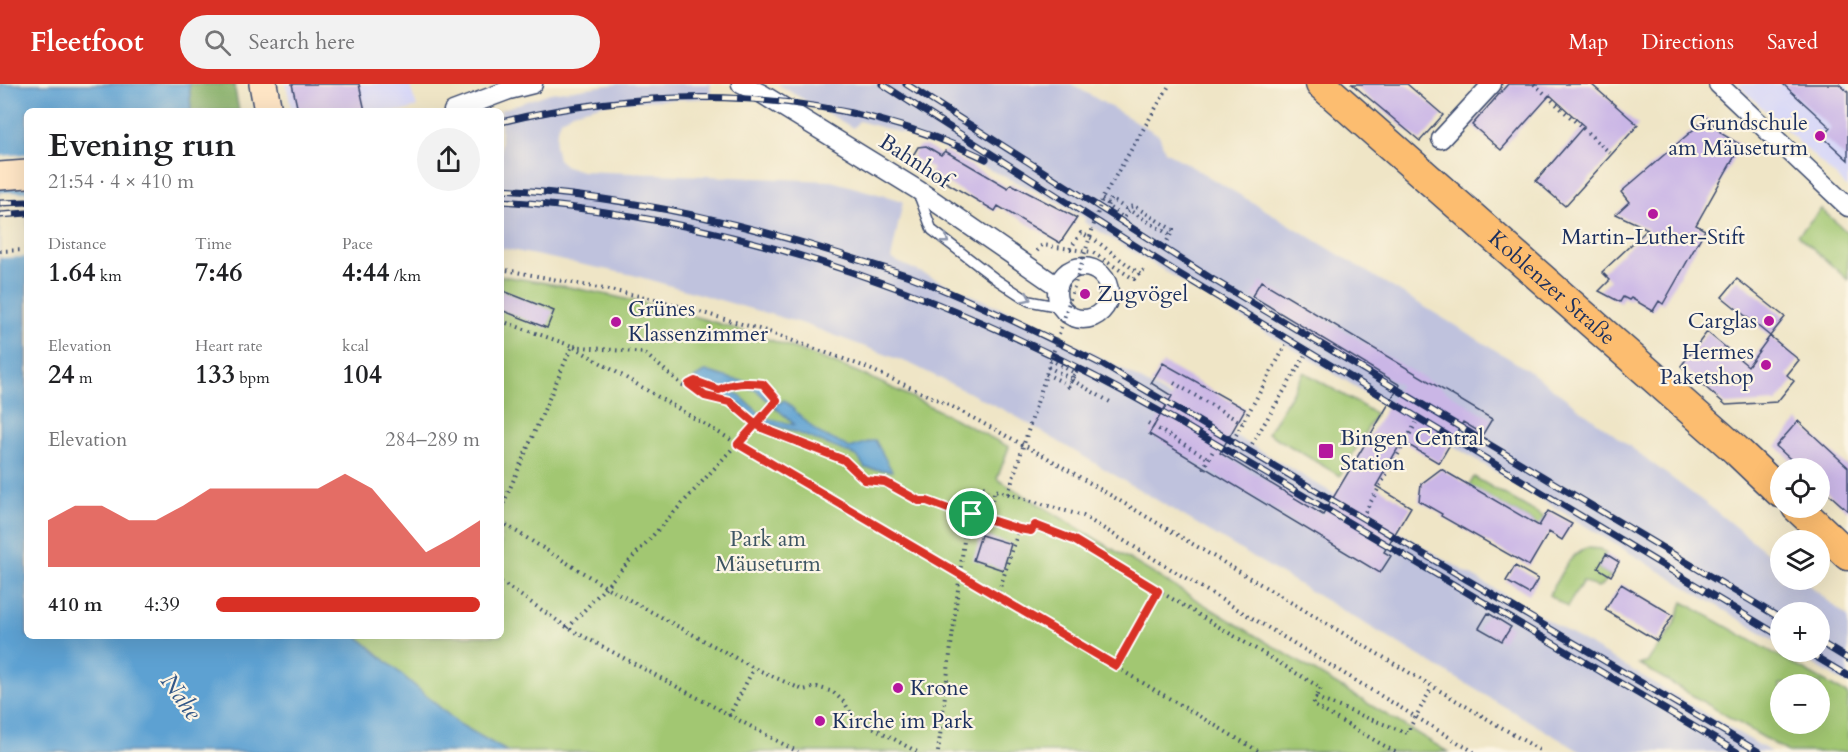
<!DOCTYPE html>
<meta charset="utf-8">
<style>
:root{--surface:#fff;--page:#f2f2f2;--text:#202124;--muted:#757577;--accent:#d93025}
body{margin:0;font-family:Cardo,serif;background:var(--page);color:var(--text);height:100vh;display:flex;flex-direction:column;font-size:22px;white-space:nowrap}
*{box-sizing:border-box;margin:0}
p{font-size:20px;color:var(--muted)}
.icon{flex:none;width:33px;height:33px;fill:none;stroke:currentColor;stroke-width:2;stroke-linecap:round;stroke-linejoin:round}
.map{position:relative;flex:1;overflow:hidden}
.drawer{position:absolute;left:24px;top:24px;width:480px;height:531px;display:flex;flex-direction:column;background:var(--surface);border-radius:9px;box-shadow:0 6px 24px #0002}
.drawer>*{flex:none}
.tools{position:absolute;left:1770px;top:374px;display:grid;gap:12px}
.tools a{display:grid;place-items:center;width:60px;height:60px;border-radius:50%;background:var(--surface);box-shadow:0 6px 24px #0002;font-size:30px}
.pin{position:absolute;display:grid;place-items:center;width:51px;height:51px;color:#fff;margin:-26px;border:3px solid #fff;border-radius:50%;box-shadow:0 2px 6px #0007}
.round{display:grid;place-items:center;flex:none;width:63px;height:63px;border-radius:32px;background:var(--page)}
.headline{display:flex;align-items:center;justify-content:space-between;height:102px;padding:0 24px}
h1{font-size:33px;font-weight:800;line-height:45px}
.metrics{display:grid;grid-template-columns:repeat(3,1fr);gap:9px;height:102px;padding:6px 24px}
.metrics div{display:grid;align-content:center}
.metrics b{font-size:26px;font-weight:800}
.metrics small{font-size:16px;font-weight:400}
.metrics p{font-size:16px}
.chart{height:168px;padding:12px 24px}
.chart p{display:flex;justify-content:space-between}
.chart svg{width:100%;height:108px;margin-top:6px;fill:var(--accent);opacity:.7}
ul{padding:0 24px;list-style:none;font-size:20px}
li{display:grid;grid-template-columns:96px 72px 1fr;align-items:center;height:45px}
li i{height:15px;border-radius:8px;background:var(--accent)}
header{display:flex;align-items:center;gap:36px;box-sizing:border-box;height:84px;padding:0 30px;background:var(--accent);color:#fff}
header strong{font-size:28px}
nav{display:flex;gap:33px;margin-inline-start:auto;font-size:21px}
.search{width:420px;height:54px;background:var(--page);display:flex;align-items:center;gap:15px;box-sizing:border-box;padding:0 21px;border-radius:33px;color:var(--muted);font-size:22px}
.map>svg:first-child{display:block}
.built{fill:#d7d7f8}
.industrial{fill:#bfc2dd}
.green{fill:#a2c772;stroke:#5e7b68;stroke-width:1.5;fill-rule:evenodd}
.forest{fill:#81ac64;stroke:#4e6e61;stroke-width:1.5}
.water{fill:#5da1d2;stroke:#3c6898;stroke-width:1.5;fill-rule:evenodd}
.pier{fill:#efe5c6}
.building{fill:#cab6e6}
.lines{fill:none;stroke-linecap:round;stroke-linejoin:round}
.lane-casing{stroke:#3b4a6e;stroke-width:12}
.street-casing{stroke:#3b4a6e;stroke-width:21}
.secondary-casing{stroke:#3b4a6e;stroke-width:30}
.primary-casing{stroke:#3b4a6e;stroke-width:33}
.path{stroke:#3b4a6e;stroke-width:4;stroke-dasharray:1.5 4.5;stroke-linecap:butt}
.lane{stroke:#fff;stroke-width:9}
.street{stroke:#fff;stroke-width:18}
.secondary{stroke:#fee5c5;stroke-width:27}
.primary{stroke:#fcbd6f;stroke-width:30}
.rail-casing{stroke:#1b2f5e;stroke-width:7}
.rail{stroke:#fcf5e5;stroke-width:4.5;stroke-dasharray:14;stroke-linecap:butt}
.path-bridge{stroke:#3b4a6e;stroke-width:4;stroke-dasharray:1.5 4.5;stroke-linecap:butt}
.oneway{stroke:#8d97ae}
.route-casing{stroke:#fff;stroke-width:12}
.route{stroke:#d93025;stroke-width:8}
.poi-dot{fill:#b5179e;stroke:#fcf5e5;stroke-width:2}
.labels{text-anchor:middle;dominant-baseline:central;stroke-width:4.5;stroke-linejoin:round;paint-order:stroke}
.poi-label{font-size:22px;fill:#1b2f5e;stroke:#fcf5e5;text-anchor:start}
.street-label{font-size:22px;fill:#1b2f5e;stroke:#fcf5e5}
.park-label{font-size:22px;fill:#3d5563;stroke:#fcf5e5}
.water-label{font-size:24px;font-style:italic;fill:#325787;stroke:#fcf5e5}
</style>
<header>
<strong>Fleetfoot</strong>
<div class="search"><svg class="icon" aria-label="search" viewBox="0 0 24 24"><circle cx="10" cy="10" r="6"/><path d="M15 15l6 6"/></svg>Search here</div>
<nav><a>Map</a><a>Directions</a><a>Saved</a></nav>
</header>
<div class="map">
<svg width="1848" height="668" viewBox="0 0 1848 668">
<rect width="100%" height="100%" fill="#fcf5e5"/>
<filter id="ink" filterUnits="userSpaceOnUse"><feTurbulence type="fractalNoise" baseFrequency=".0167" numOctaves="2"/><feDisplacementMap in="SourceGraphic" scale="12" xChannelSelector="R" yChannelSelector="G"/><feConvolveMatrix kernelMatrix="1 2 1 2 8 2 1 2 1" color-interpolation-filters="sRGB"/></filter>
<filter id="wash" filterUnits="userSpaceOnUse"><feTurbulence type="fractalNoise" baseFrequency=".008" numOctaves="4" result="noise"/><feDisplacementMap in="SourceGraphic" scale="24" xChannelSelector="R" yChannelSelector="G"/><feGaussianBlur stdDeviation="1.35" result="paint"/><feColorMatrix in="noise" values="0 0 0 0 0 0 0 0 0 0 0 0 0 0 0 0 0 1.4 0 .05"/><feComposite in="paint" operator="in"/></filter>
<g filter="url(#wash)">
<rect width="100%" height="100%" fill="#efe5c6"/>
<path class="built" d="M286,0H409L417,23L404,27H292Z
M1737,0H1848V104Z"/>
<path class="industrial" d="M617,0H710L711,14L612,18L573,28L561,36L557,47L555,62L558,75L566,82L582,87L831,97L903,117L891,175L1045,244L1129,289L1771,668H1581L1012,330L911,280L804,240L633,191L501,164V27H498L550,9Z
M777,0H1071L1159,51L1165,67L1274,131L1528,286L1713,425L1780,479V495H1801L1848,533V601L1792,567H1820V528H1780V560L1084,138L1085,134L1052,115L926,56L859,37L853,44Z"/>
<path class="green" d="M1821,125L1848,149V196L1798,151Z
M501,192C623,209 743,242 857,288C909,310 959,337 1009,363L997,395L1448,668H508L459,640L357,552H501Z
M1304,288L1376,330L1340,392L1268,349Z
M1474,393L1544,433L1539,442L1469,402Z
M1586,464L1600,465L1606,470L1598,484L1611,492L1598,504L1583,497L1567,523L1549,511C1559,494 1567,472 1586,464Z
M1683,518L1848,611V668H1788L1639,580L1647,579C1652,570 1657,564 1664,556C1673,546 1678,531 1683,518ZM1780,600H1820V639H1780Z"/>
<path class="forest" d="M189,0H234L239,27H191Z"/>
<path class="water" d="M0,0H189L191,27H27V552H357L459,640L508,668H0Z
M706,287L732,295L759,300L780,319L784,316L817,348L850,364L875,356L892,387L865,384L857,372L790,346L762,338L730,313L705,306L694,294ZM733,300L756,306L795,341L765,334L739,311L732,308Z"/>
<path class="pier" d="M27,70V103L0,104V72Z
M0,108H27V173L0,174Z"/>
<g id="blocks">
<path class="building" d="M292,0H359L365,27H298Z
M1352,0H1407L1443,31L1420,57Z
M1508,0H1591L1638,41L1565,122L1536,97L1584,42L1550,11L1501,66L1472,41Z
M1783,0H1839L1848,8V76L1823,53L1831,44Z
M1707,34L1722,50L1741,61L1696,141L1705,146L1663,220L1659,217L1653,227L1631,214L1629,216L1623,213L1620,218L1599,207L1610,196L1602,188L1648,145L1616,130L1629,118L1621,108Z
M926,62L941,71L945,67L1008,104L1011,100L1077,134L1060,159L998,122L995,127L930,89L933,85L912,73L918,63Z
M1737,195L1785,233L1770,252L1722,213Z
M1261,197L1492,335L1483,350L1463,338L1439,379L1402,357L1376,402L1411,423L1384,468L1391,472L1380,489L1149,350L1172,312L1151,299L1163,279L1245,325L1220,369L1323,431L1400,301L1252,212Z
M501,206L554,227L547,244L501,226Z
M1707,248L1748,282L1770,252L1799,276L1787,291L1794,297L1777,318L1726,321L1681,282Z
M1798,337L1848,383V427L1820,402V384H1800L1776,362Z
M1441,385L1539,442L1548,427L1572,440L1562,456L1549,448L1529,482L1441,432L1442,430L1419,417L1421,400Z
M981,451L1011,460L1003,486L973,476Z
M1606,470L1619,478L1611,492L1598,484Z
M1515,482L1538,495L1529,510L1506,497Z
M1621,500L1673,531L1657,557L1605,526Z
M1488,529L1511,543L1502,557L1479,544Z"/>
</g>
</g>
<g filter="url(#ink)">
<use href="#blocks" fill-opacity="0" stroke="#3b4a6e" stroke-width="1.5"/>
<g class="lines">
<g class="lane-casing">
<path id="lane" d="M918,109L932,146L997,196L1029,217L1061,223"/>
</g>
<g class="street-casing">
<path id="street" d="M741,0L762,10L918,106L1057,202
M1718,0L1848,123
M453,27L509,6L533,0
M1441,55L1492,0
M1057 209a26 26 0 1 1 52 0a26 26 0 1 1-52 0Z"/>
</g>
<g class="secondary-casing">
<path id="secondary" d="M263,0L268,27
M0,92L27,90"/>
</g>
<g class="primary-casing">
<g id="primary">
<path id="s1" d="M1321,0L1736,366L1780,408"/>
<path d="M1797,423L1848,471"/>
</g>
</g>
<path class="path" d="M1534,0L1610,69
M1102,115L1108,120L1111,115L1125,124L1134,122L1173,146L1166,159
M1108,120L1107,122L1124,134L1129,126L1170,151
M1070,165L1081,149L1095,156L1141,191
M0,167L27,166
M1037,167L1042,161L1092,168L1134,195L1146,184
M501,185L655,215L766,247L863,282L947,320L1046,373L1543,668
M501,237L572,262L1260,668
M1048,283L1072,295
M1072,296L1112,319
M1174,299L1242,339
M1067,304L1077,286
M1148,339L1209,375
M1236,351L1286,261
M1252,360L1305,272
M1203,385L1214,365
M501,425L572,262L644,269L684,302L689,300L705,312L730,318L762,344L844,376L865,396L885,398L919,417H927L967,432
M1365,428L1416,339
M972,430L1019,445L997,513
M501,438L606,503L754,584L803,606L817,603L833,608L844,618L853,632L917,668
M1019,445L1031,447L1035,441L1074,456L1159,507
M501,498L568,544L798,668
M568,544L777,316L763,300C747,298 733,298 719,306L695,297L689,300
M1116,582L1159,507L1321,604L1316,614
M729,632L754,584
M938,668L967,432L972,430L979,402L987,404L980,425L989,428L995,406L1083,432L1474,668
M1395,668L1313,621L1316,614L1407,649L1432,603"/>
<use href="#lane" class="lane"/>
<use href="#street" class="street"/>
<use href="#secondary" class="secondary"/>
<use href="#primary" class="primary"/>
<g class="rail-casing">
<path id="rail" d="M882,0L1178,189L1780,552
M906,0L1212,195L1780,534
M501,38C660,0 836,2 986,75
M501,105C617,111 729,135 840,170C863,178 886,184 909,192C976,218 1040,249 1103,281L1759,668
M501,117C743,132 968,218 1177,337L1737,668
M0,119L27,118
M0,131L27,129
M1820,558L1848,575
M1806,567L1848,592"/>
</g>
<use href="#rail" class="rail"/>
<path class="path-bridge" d="M1046,290L1069,301L1075,289L1050,276
M1008,410L1102,115L1170,0"/>
</g>
<defs><path id="oneway-chevron" d="M-2-3.5L2.5 0L-2 3.5" fill="none" stroke-width="1.6" stroke-linecap="round" stroke-linejoin="round" transform="scale(1.5)"/></defs>
<g class="oneway">
<use href="#oneway-chevron" transform="translate(945 156) rotate(38)"/>
<use href="#oneway-chevron" transform="translate(1027 214) rotate(25)"/>
</g>
</g>
<g class="lines" filter="url(#ink)">
<g class="route-casing">
<path id="route" d="M972,430L967,432L927,417H919L885,398L865,396L844,376L762,344L756,340L777,316L763,300C747,298 733,298 719,306L695,297L689,300L705,312L730,318L756,340L738,360L1116,582L1158,507L1074,456L1035,441L1031,447L1019,445L972,430"/>
</g>
<use href="#route" class="route"/>
</g>
<g class="poi-dot">
<circle cx="1820" cy="52" r="6"/>
<circle cx="1653" cy="130" r="6"/>
<circle cx="1085" cy="210" r="6"/>
<circle cx="1769" cy="237" r="6"/>
<circle cx="616" cy="238" r="6"/>
<circle cx="1766" cy="281" r="6"/>
<rect x="1318" y="359" width="16" height="16" rx="3"/>
<circle cx="898" cy="604" r="6"/>
<circle cx="820" cy="637" r="6"/>
</g>
<g class="labels">
<g class="poi-label">
<text x="1808" y="39" text-anchor="end">Grundschule<tspan x="1808" dy="25">am Mäuseturm</tspan></text>
<text x="1653" y="153" text-anchor="middle">Martin-Luther-Stift</text>
<text x="1097" y="210">Zugvögel</text>
<text x="628" y="225">Grünes<tspan x="628" dy="25">Klassenzimmer</tspan></text>
<text x="1757" y="237" text-anchor="end">Carglas</text>
<text x="1754" y="268" text-anchor="end">Hermes<tspan x="1754" dy="25">Paketshop</tspan></text>
<text x="1340" y="354">Bingen Central<tspan x="1340" dy="25">Station</tspan></text>
<text x="910" y="604">Krone</text>
<text x="832" y="637">Kirche im Park</text>
</g>
<g class="street-label">
<text transform="translate(915 77) rotate(33)">Bahnhof</text>
<text stroke="none"><textPath href="#s1" startOffset="308">Koblenzer Straße</textPath></text>
</g>
<g class="park-label">
<text x="768" y="455">Park am<tspan x="768" dy="25">Mäuseturm</tspan></text>
</g>
<g class="water-label">
<text transform="translate(181 613) rotate(54)">Nahe</text>
</g>
</g>
</svg>
<div class="tools">
<a><svg class="icon" aria-label="locate" viewBox="0 0 24 24"><circle cx="12" cy="12" r="6"/><path d="M12 2v4M12 18v4M2 12h4M18 12h4"/></svg></a>
<a><svg class="icon" aria-label="layers" viewBox="0 0 24 24"><path d="M12 4l9 5-9 5-9-5zM3 14l9 5 9-5"/></svg></a>
<a>+</a>
<a>−</a>
</div>
<div class="pin" style="left:972px;top:430px;background:#1e9e55"><svg class="icon" aria-label="arrive" viewBox="0 0 24 24"><path d="M6 21V4h12l-3 4 3 4H6"/></svg></div>
<section class="drawer">
<div class="headline"><div><h1>Evening run</h1><p>21:54 · 4 × 410 m</p></div><a class="round"><svg class="icon" aria-label="share" viewBox="0 0 24 24"><path d="M12 15V3M7 8l5-5 5 5M5 13v7h14v-7"/></svg></a></div>
<div class="metrics">
<div><p>Distance</p><b>1.64<small> km</small></b></div>
<div><p>Time</p><b>7:46</b></div>
<div><p>Pace</p><b>4:44<small> /km</small></b></div>
</div>
<div class="metrics">
<div><p>Elevation</p><b>24<small> m</small></b></div>
<div><p>Heart rate</p><b>133<small> bpm</small></b></div>
<div><p>kcal</p><b>104</b></div>
</div>
<div class="chart"><p><span>Elevation</span>284–289 m</p>
<svg viewBox="0 0 160 44" preserveAspectRatio="none"><path d="M0 44V25L10 19L20 19L30 25L40 25L50 19L60 12L70 12L80 12L90 12L100 12L110 6L120 12L130 25L140 38L150 32L160 25V44z"/></svg>
</div>
<ul>
<li><b>410 m</b>4:39<i style="width:100%"></i></li>
</ul>
</section>
</div>
